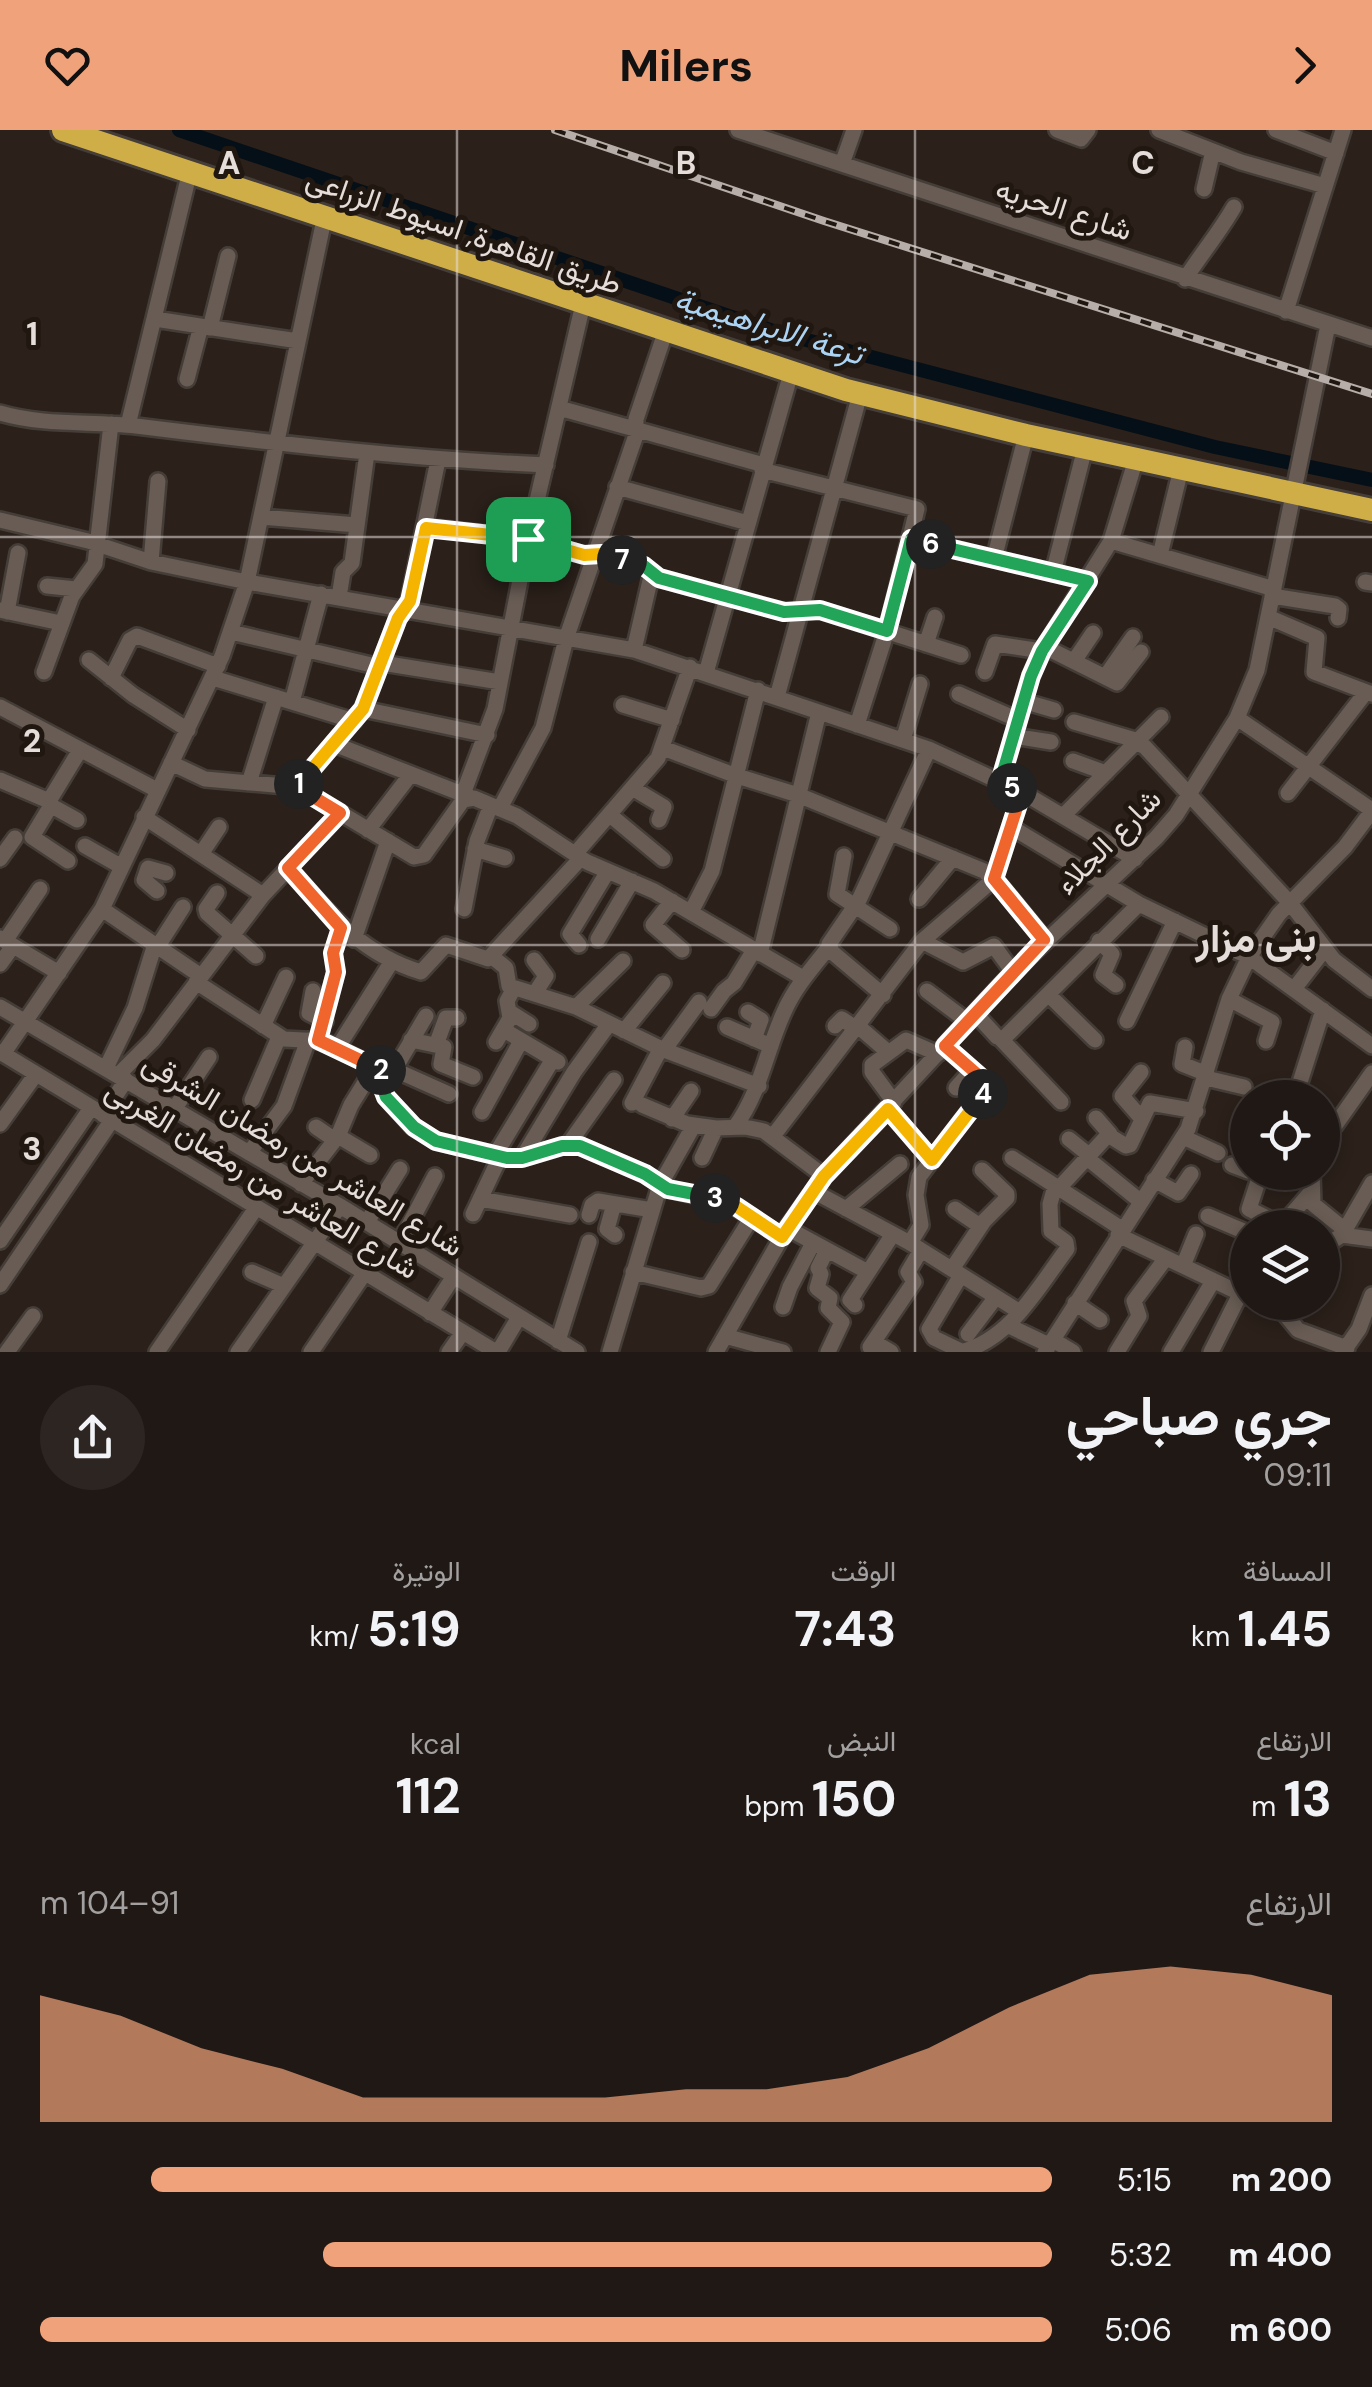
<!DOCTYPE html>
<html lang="ar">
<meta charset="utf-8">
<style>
:root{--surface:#201814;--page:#2d2522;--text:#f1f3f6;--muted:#a2a0a0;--line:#3d3734;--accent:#f0a27a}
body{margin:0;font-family:"DM Sans",Vazirmatn,sans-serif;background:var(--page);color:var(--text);direction:rtl;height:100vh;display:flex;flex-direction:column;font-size:38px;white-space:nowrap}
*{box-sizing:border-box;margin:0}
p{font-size:32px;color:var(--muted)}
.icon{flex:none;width:55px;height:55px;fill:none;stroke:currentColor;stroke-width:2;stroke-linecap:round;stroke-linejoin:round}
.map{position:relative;height:1222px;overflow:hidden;direction:ltr}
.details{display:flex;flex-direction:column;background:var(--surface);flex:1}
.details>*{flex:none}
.controls{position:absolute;left:1230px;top:950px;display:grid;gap:20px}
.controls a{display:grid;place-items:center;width:110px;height:110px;border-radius:50%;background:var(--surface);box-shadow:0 5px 15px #0003,0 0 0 2px var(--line);font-size:50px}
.pin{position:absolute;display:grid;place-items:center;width:85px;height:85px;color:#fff;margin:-42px;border-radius:20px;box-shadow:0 5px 15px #0006}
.km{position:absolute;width:50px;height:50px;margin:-25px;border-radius:50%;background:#222;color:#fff;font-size:28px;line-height:50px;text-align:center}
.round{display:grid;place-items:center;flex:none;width:105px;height:105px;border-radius:52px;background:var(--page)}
.summary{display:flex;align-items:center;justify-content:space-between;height:170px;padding:0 40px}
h1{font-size:55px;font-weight:700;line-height:75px}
.stats{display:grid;grid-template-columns:repeat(3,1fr);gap:15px;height:170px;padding:10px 40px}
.stats div{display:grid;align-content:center}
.stats b{font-size:50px;font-weight:700}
.stats small{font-size:28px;font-weight:400}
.stats p{font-size:28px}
.chart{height:280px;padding:20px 40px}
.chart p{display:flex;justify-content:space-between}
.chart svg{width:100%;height:180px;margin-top:10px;fill:var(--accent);opacity:.7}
ul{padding:0 40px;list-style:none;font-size:32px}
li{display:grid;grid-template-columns:160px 120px 1fr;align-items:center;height:75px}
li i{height:25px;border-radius:12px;background:var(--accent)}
header{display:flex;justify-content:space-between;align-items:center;height:130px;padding:0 40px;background:var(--accent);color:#111;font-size:45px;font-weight:700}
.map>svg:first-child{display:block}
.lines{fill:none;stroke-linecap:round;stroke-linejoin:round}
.canal{stroke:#040f17;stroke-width:14}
.minor-casing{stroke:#453d38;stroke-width:20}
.highway-casing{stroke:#453d38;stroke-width:28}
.minor{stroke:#685c54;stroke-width:15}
.highway{stroke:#d0ae47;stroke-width:22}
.rail-casing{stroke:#b7aeaa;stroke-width:8}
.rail{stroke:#211711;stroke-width:4;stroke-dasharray:11;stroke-linecap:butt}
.split-1-casing{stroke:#fff;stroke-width:20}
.split-2-casing{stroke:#fff;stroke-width:20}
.split-3-casing{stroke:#fff;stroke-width:20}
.split-4-casing{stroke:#fff;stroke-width:20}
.split-5-casing{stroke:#fff;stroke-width:20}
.split-6-casing{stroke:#fff;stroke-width:20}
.split-7-casing{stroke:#fff;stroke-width:20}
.split-8-casing{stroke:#fff;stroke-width:20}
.split-1{stroke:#f5b400;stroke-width:12}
.split-2{stroke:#f0652b;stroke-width:12}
.split-3{stroke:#22a559;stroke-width:12}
.split-4{stroke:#f5b400;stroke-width:12}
.split-5{stroke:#f0652b;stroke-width:12}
.split-6{stroke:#22a559;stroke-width:12}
.split-7{stroke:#22a559;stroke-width:12}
.split-8{stroke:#f5b400;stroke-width:12}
.grid{fill:none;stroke:#e5ddd9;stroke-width:2.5;stroke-opacity:0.55}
.labels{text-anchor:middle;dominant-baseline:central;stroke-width:10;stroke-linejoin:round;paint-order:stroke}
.street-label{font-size:30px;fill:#e5ddd9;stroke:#211711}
.water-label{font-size:32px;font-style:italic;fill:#abd4f4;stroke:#211711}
.district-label{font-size:40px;font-weight:bold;fill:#e5ddd9;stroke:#211711}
.grid-label{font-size:32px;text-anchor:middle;font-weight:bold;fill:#e5ddd9;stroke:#211711;stroke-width:10;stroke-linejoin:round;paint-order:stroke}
</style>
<header><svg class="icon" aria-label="forward" viewBox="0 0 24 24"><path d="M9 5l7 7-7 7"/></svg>Milers<svg class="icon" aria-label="heart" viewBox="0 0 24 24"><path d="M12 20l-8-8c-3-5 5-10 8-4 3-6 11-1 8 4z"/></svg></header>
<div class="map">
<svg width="1372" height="1222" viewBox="0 0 1372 1222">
<rect width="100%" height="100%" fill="#2b201a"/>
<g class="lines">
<path class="canal" d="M179,0L776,202L1215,317L1372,350"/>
<g class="minor-casing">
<path id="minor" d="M738,0L1372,208
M1057,0L1081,9L1088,0
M1159,0L1241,32L1325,56
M1276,0L1336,23
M842,34L854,0
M1204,59L1213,21
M1185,149C1202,123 1219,103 1234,77
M1286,181L1343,0
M155,189L298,211
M210,198L228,126
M187,249L201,196
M559,278L764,335
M0,283C44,296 91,291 136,296C273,313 408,329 546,335
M128,295L190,41
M762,340L917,379L887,501L857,595
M617,357L748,393
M261,387L357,395
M0,390L88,411L151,432L247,452L634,520L929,619L1022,662L1135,729
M426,397L528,409L583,425L602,424L644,436L659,448L785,482L820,480L961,525
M911,409L1088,451
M1111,411L1274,459
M1160,425L1181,339
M994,429L1026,305
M151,432L158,351
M1053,443L1085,318
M1365,452L1372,453
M47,456L76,459
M1272,466L1335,476L1339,479L1338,488
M339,467L343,442L352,433L367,323
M0,480L61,493
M7,482L18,423
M1268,487L1317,508L1314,542L1372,564
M231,502L380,537
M926,514L935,487
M1045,517L1117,553L1141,522
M634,520L652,442
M89,530L133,565L188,600
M1074,531L1093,503
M382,533L500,552
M44,542L72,466L95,434L111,294
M985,542L995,514L1042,521
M706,543L791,243
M1105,547L1133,507
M111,548L130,510L137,506L218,536
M213,548L354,591
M959,564L1018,590
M777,567L860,264
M1023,571L1054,580
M292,572L321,464
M623,575L672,590
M0,577L157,660
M363,579L487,605
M1237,588L1372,680
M1074,592L1132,609L1145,617L1290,773L1334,830L1372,859
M1013,606L1051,612
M903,610L920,554
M334,614L470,667
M663,618L734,645L798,665L984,741L1002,758L1045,810
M1073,631L1106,643
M171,633L205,649L297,657L414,727L424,725L463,670L474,668L517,686L587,732L654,761L803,848
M0,650L49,671L50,677L32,707L68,731
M1000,652L1031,545L1042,521L1111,411L1136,329
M249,653L276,567
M297,657L363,579L398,488L409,471L438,330
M634,659L664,677L659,690
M1288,663L1366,562
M463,664L495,579L528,409L583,174
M49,671L80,620
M50,675L77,690
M500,678L543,598L566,509L636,305V289L666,200
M610,685L663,729
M1063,686L1161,587
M144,687L263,765
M1011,697L1139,774L1249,827L1372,916
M368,700L411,644
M85,716L122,737
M475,719L505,728
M201,724L219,697
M575,724L658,628L690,537
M844,726L837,764L890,799
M0,729L15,708
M288,738C327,782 361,824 421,842L446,815L488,829L581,728
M157,761L144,750L148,738L166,743
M217,763L206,779L207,783L256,826
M919,769L953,728
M672,771L653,795L682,820
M102,779L201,846
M464,779L477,711L491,675
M691,782L712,741L758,560
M0,808L59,843
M354,809L388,711
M598,809L632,751
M5,811L40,759
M922,811L963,832L994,816L1013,842
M1099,811L1112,824L1103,845L1116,855
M579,815L570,804L608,741
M158,816L183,777
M760,824L819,582
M491,826L506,838L509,856L576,877L664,920L759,956
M534,830L546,846L535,863
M0,834L13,816
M196,852L284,909L323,911L390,945
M1294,859L1325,819
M313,861L309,883L325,891
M927,861L967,891
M883,865L832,822L829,814L859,770L929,619
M1050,866L1095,910
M1229,869L1272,892L1266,911
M0,877L340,1076L577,1222
M576,877L623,831
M711,879L724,861L734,853L754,820
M510,882L529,894
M748,882L761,890L754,909
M975,883L997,907L1003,909L1139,774
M426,886L383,959L386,967L413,997L436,1011L507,1028H522L563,1016H580L645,1044L668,1059L729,1073L782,1107
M1127,891L1175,791
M263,896L286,847
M835,896L842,889L857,899
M727,897L771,916
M859,897L888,922
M504,900L558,932
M624,901L663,853
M1001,909L1061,972
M318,910L336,842L333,823L341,799
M411,910L444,917L441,934L473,947
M496,912L510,888L507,871L514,858
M436,915L446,888H457
M338,917L392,831
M1185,917L1182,934L1207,944
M664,920L699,872
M0,922L496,1222
M3,924L102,779L222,526L247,452L325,85
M106,938L135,878L155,814
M393,939L449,964
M1141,942L1122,966L1142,989
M118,945L153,910L263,765L340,683
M1206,948L1244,957
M956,958L972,940
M1295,968L1323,880
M252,970L279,907
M894,972L872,942V935L906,910L938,924
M632,973L661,918
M642,975L687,994L716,998L745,997L764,1001L824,1046
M175,978L209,927
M888,979L932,1030
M482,982L521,911
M103,985L126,950
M1096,988L1110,1004
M672,989L691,961
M0,994L36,944
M316,997L335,1010
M735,997C761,961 766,921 784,882C795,857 812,838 829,817
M338,1006L370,1025
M773,1006L922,811L994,749L1022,662
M1183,1007L1218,1023
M1069,1009L1089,1025
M1322,1014L1372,943
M568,1015L614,950
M249,1023L284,976L308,910
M495,1025L553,929
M522,1028L574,942L609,894
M702,1028L716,998
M1012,1028L1122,1099
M1087,1028L1140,1071
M1232,1035L1248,1041
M1261,1042L1249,1079L1281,1095
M1312,1042L1313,1074L1345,1100
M1154,1050L1178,1063L1191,1044
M301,1054L338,1006L351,975L375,936
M1059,1058L1108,1005L1126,1016L1130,1015L1150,973L1196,981
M813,1061L910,1113L1020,1182
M480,1069L570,1085
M614,1074L607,1099L615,1105
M846,1079L900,1034
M955,1079L980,1096
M473,1084L500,1027
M589,1085L592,1075L598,1071L652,1080
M1208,1086L1248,1103
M367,1092L400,1039
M787,1098L868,1142
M1280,1098L1311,1062
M1118,1105L1248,1167
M1342,1105L1372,1053
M0,1111L91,978
M400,1112L435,1046
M910,1113L921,1095L916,1065L919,1047L987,958L986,952L945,916
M1322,1118L1342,1105L1372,1109
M827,1120L818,1138L821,1144L817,1158L830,1168L828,1178L842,1192L828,1222
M1183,1136L1196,1104
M952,1139L984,1091L1007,1068V1064L982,1040
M252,1142L284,1156
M633,1142L701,1158L709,1156L752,1087
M0,1155L112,990
M1275,1172L1298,1200L1347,1218
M1075,1173L1100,1190
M855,1175L850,1170L893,1104
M783,1177L790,1157L813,1113
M430,1183L454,1146
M1009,1196L1049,1215
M968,1204L996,1167
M725,1206L783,1222
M1053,1210L1073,1222
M558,1211L589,1112
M874,1212L891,1222
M870,1217L914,1152L908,1142L921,1120
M961,1221L934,1208L929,1199L961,1145
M7,1222L33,1186
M157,1222L256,1078
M238,1222L340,1076
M311,1222L364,1144
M449,1222L463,1202
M498,1222L519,1187
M610,1222L660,1055L694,995
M716,1222L787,1098L824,1046L1013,842L1156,708L1176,685L1237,588L1257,540L1328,195
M960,1222C1010,1210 1037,1159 1067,1119L1066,1112L1051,1101L1050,1074L1055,1056
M1045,1222L1188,999L1229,869L1249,827L1279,784L1345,717L1372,681
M1117,1222L1139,1186L1134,1171L1166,1128
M1171,1222L1213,1151
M1211,1222L1240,1164
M1343,1222L1359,1199L1372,1165"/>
</g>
<g class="highway-casing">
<path id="highway" d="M63,0L846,260L1026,305L1372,380"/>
</g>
<use href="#minor" class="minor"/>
<use href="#highway" class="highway"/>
<g class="rail-casing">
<path id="rail" d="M555,0L824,91L1372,264"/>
</g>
<use href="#rail" class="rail"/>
</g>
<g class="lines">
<g class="split-1-casing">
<path id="split-1" d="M299,654L363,579L398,488L410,471L426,398L528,409"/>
</g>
<g class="split-2-casing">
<path id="split-2" d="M299,654L297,657L340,683L288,738L341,798L333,823L336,842L318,910L381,940"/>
</g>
<g class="split-3-casing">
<path id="split-3" d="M381,940L390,945L383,959L386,967L414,997L436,1011L507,1028H522L562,1016H580L645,1044L668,1059L715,1068"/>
</g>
<g class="split-4-casing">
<path id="split-4" d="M715,1068L737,1077L782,1107L824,1046L888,979L932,1030L983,964"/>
</g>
<g class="split-5-casing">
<path id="split-5" d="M983,964L987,958L986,952L945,916L1044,810L994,749L1022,662L1012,658"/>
</g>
<g class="split-6-casing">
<path id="split-6" d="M931,414L1088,451L1042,521L1031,546L1000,652L1012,658"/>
</g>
<g class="split-7-casing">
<path id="split-7" d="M622,430L644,436L659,448L784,482L820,480L887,501L911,409L931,414"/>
</g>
<g class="split-8-casing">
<path id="split-8" d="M528,409L584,425L602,424L622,430"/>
</g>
<use href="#split-1" class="split-1"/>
<use href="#split-2" class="split-2"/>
<use href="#split-3" class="split-3"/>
<use href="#split-4" class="split-4"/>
<use href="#split-5" class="split-5"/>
<use href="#split-6" class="split-6"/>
<use href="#split-7" class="split-7"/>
<use href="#split-8" class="split-8"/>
</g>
<path class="grid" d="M457,0V1222M915,0V1222M0,407H1372M0,815H1372"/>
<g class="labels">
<g class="street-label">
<text transform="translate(1064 79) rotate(18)">شارع الحريه</text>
<text transform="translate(464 101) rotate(19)">طريق القاهرة, اسيوط الزراعى</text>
<text transform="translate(1108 711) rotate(-45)">شارع الجلاء</text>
<text transform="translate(303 1024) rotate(31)">شارع العاشر من رمضان الشرقى</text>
<text transform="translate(262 1049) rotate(31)">شارع العاشر من رمضان الغربى</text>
</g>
<g class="water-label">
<text transform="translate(769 196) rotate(17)">ترعة الابراهيمية</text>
</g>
<g class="district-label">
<text x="1256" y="808">بنى مزار</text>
</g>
</g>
<g class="grid-label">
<text x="229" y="44">A</text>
<text x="686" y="44">B</text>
<text x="1143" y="44">C</text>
<text x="32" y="215">1</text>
<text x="32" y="622">2</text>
<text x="32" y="1030">3</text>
</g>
</svg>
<div class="controls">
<a><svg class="icon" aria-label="locate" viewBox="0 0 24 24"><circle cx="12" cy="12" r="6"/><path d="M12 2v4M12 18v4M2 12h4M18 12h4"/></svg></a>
<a><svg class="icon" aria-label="layers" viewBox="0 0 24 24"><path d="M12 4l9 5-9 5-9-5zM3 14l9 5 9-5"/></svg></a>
</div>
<div class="pin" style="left:528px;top:409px;background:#1e9e55"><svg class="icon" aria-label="arrive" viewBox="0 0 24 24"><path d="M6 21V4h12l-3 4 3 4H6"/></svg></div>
<b class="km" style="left:299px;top:654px">1</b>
<b class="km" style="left:381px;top:940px">2</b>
<b class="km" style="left:715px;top:1068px">3</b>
<b class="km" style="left:983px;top:964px">4</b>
<b class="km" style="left:1012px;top:658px">5</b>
<b class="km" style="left:931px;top:414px">6</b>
<b class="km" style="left:622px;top:430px">7</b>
</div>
<section class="details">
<div class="summary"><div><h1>جري صباحي</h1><p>09:11</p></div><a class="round"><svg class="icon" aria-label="share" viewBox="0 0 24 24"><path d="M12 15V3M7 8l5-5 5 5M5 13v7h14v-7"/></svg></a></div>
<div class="stats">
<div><p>المسافة</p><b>1.45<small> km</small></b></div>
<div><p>الوقت</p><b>7:43</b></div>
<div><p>الوتيرة</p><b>5:19<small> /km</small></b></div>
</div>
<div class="stats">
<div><p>الارتفاع</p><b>13<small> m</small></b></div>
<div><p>النبض</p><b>150<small> bpm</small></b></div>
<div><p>kcal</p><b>112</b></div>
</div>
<div class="chart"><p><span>الارتفاع</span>91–104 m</p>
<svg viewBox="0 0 160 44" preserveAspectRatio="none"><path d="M0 44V13L10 18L20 26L30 31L40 38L50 38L60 38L70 38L80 36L90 36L100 33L110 26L120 16L130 8L140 6L150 8L160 13V44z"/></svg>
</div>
<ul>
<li><b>200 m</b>5:15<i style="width:89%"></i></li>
<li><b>400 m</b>5:32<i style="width:72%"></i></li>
<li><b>600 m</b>5:06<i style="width:100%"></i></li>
</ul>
</section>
